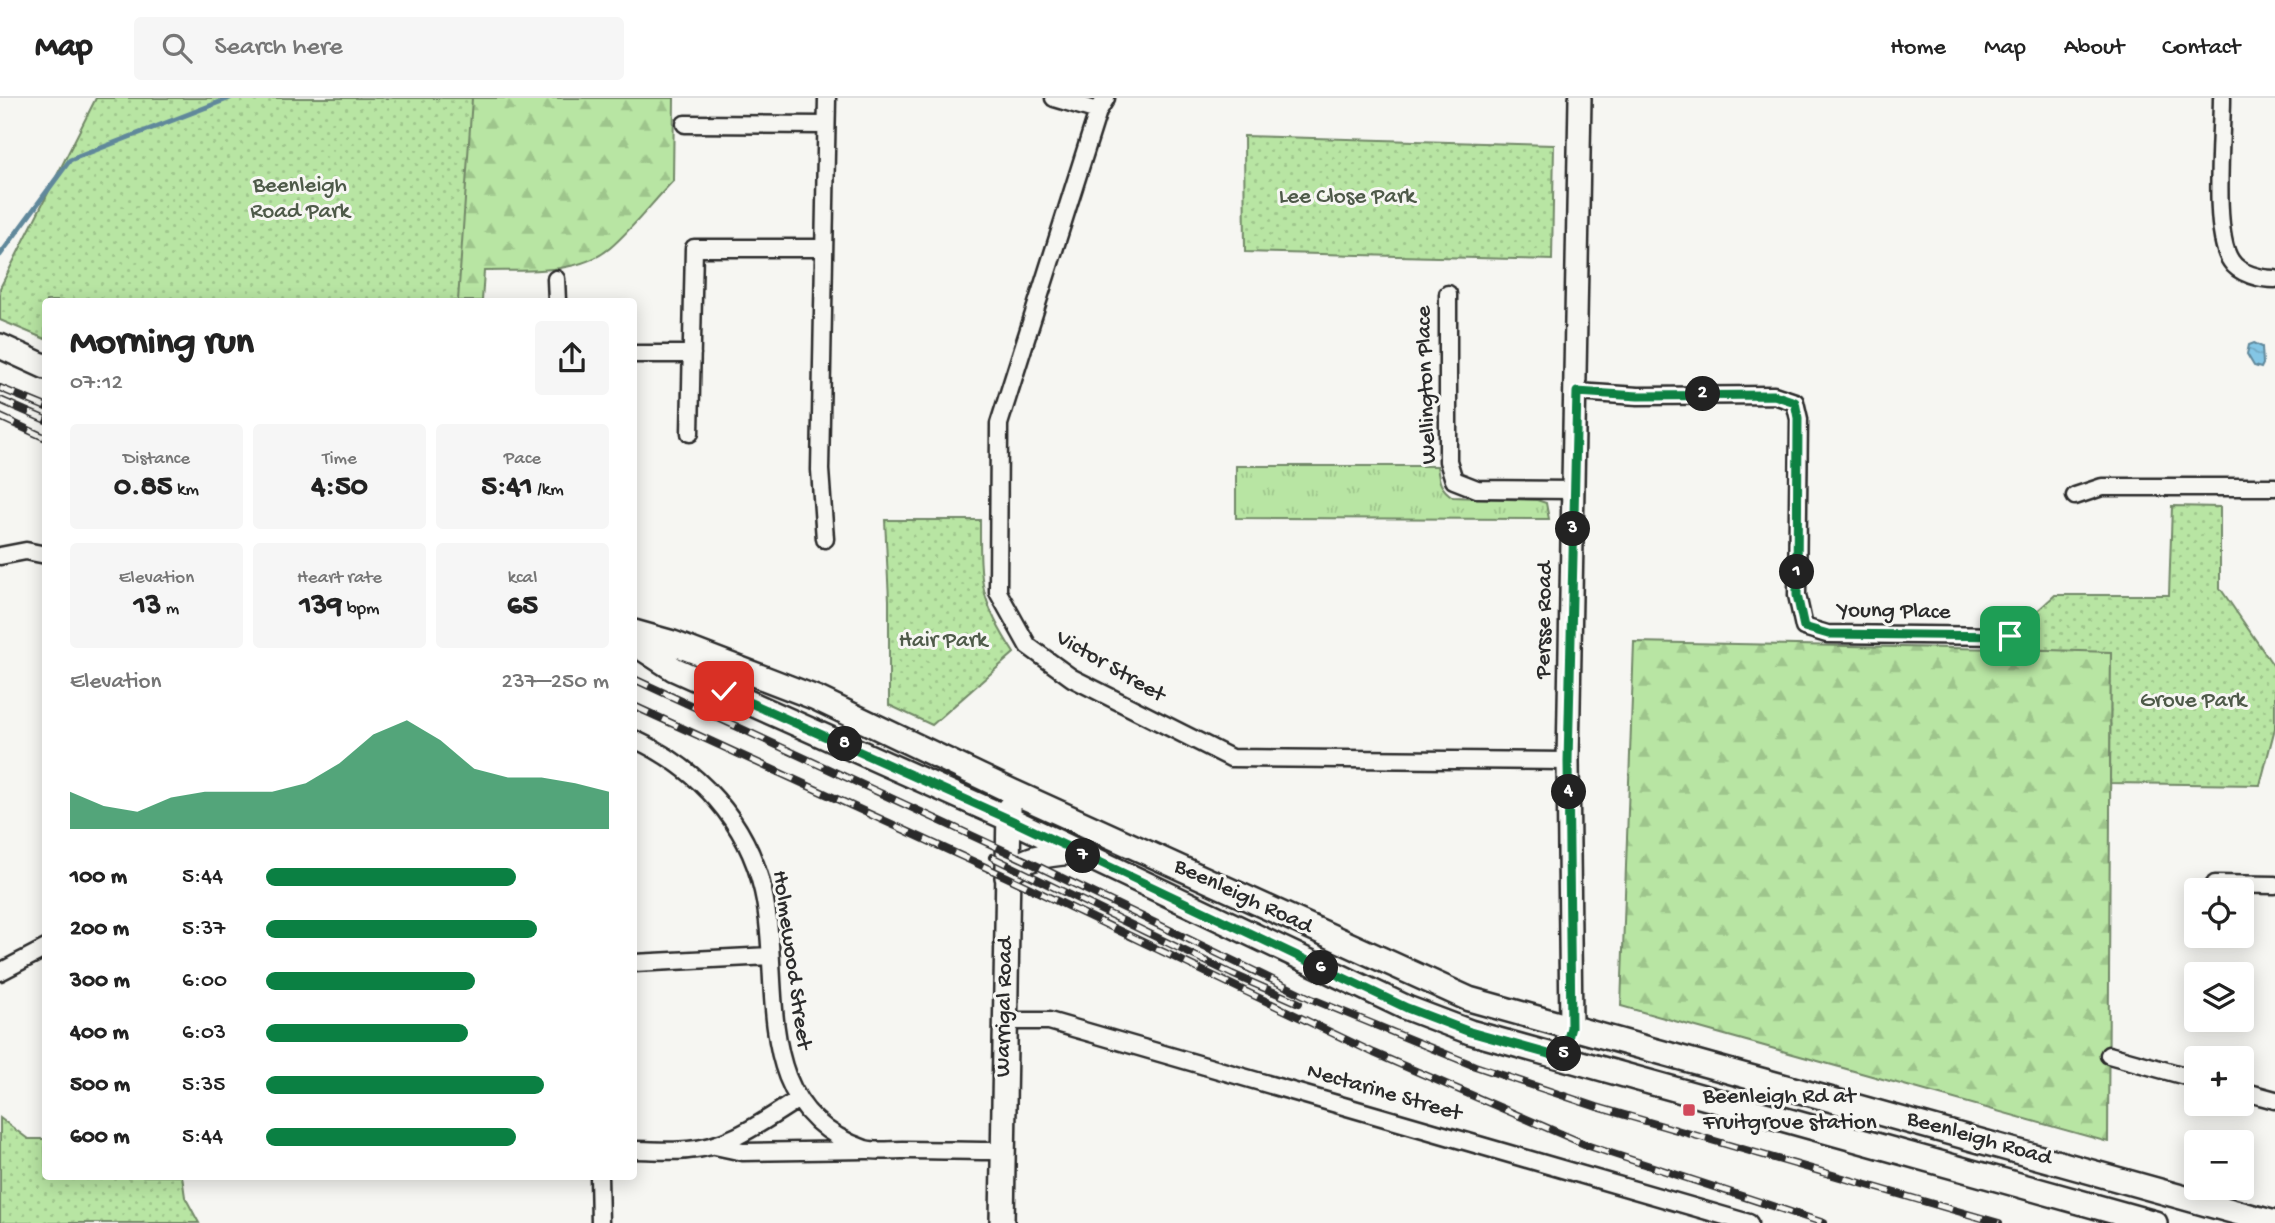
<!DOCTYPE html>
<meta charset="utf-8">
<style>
:root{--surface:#fff;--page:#f6f6f6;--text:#222;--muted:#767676;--line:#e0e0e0;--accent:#0b8043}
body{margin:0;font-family:"Gochi Hand",sans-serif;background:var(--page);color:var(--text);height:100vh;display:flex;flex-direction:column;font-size:26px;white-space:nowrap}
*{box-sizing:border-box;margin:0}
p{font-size:23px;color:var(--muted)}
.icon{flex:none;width:38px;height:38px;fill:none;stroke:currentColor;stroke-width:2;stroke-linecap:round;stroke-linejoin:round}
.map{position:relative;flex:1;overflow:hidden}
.side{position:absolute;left:42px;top:200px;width:595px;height:882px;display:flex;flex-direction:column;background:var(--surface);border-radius:7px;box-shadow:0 4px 18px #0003}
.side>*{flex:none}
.controls{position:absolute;left:2184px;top:780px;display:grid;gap:14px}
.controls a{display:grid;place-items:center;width:70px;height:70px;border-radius:7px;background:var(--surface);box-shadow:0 4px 18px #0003;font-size:35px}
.pin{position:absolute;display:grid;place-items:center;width:60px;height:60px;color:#fff;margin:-30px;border-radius:14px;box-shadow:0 4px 10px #0006}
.km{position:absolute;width:35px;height:35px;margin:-18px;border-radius:50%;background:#222;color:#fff;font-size:19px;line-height:35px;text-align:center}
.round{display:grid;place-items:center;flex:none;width:74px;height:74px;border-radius:7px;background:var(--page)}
.overview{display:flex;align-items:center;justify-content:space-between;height:119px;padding:0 28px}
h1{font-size:38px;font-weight:700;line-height:52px}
.figures{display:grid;grid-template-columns:repeat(3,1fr);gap:10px;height:119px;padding:7px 28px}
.figures div{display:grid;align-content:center;border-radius:7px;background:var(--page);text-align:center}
.figures b{font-size:30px;font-weight:700}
.figures small{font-size:19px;font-weight:400}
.figures p{font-size:19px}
.chart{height:196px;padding:14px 28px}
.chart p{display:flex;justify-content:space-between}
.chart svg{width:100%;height:126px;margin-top:7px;fill:var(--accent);opacity:.7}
ul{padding:0 28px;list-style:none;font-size:23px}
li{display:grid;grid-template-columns:112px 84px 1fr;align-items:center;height:52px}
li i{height:18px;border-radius:9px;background:var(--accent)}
header{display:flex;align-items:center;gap:42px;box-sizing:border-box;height:98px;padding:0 35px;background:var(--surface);border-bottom:2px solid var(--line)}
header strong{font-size:33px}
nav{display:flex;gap:38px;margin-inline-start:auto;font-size:24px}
.search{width:490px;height:63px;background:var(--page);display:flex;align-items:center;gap:18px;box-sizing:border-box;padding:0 24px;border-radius:7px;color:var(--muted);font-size:26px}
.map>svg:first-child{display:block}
.grass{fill:url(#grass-tufts);stroke:#728867;stroke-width:2}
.forest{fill:url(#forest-firs);stroke:#728867;stroke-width:2}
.park{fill:url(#park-dots);stroke:#728867;stroke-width:2}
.water{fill:url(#water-waves);stroke:#60889b;stroke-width:2}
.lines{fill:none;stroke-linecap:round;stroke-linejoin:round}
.stream{stroke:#60889b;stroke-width:5}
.minor-casing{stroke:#2b2b2b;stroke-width:21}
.tertiary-casing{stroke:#2b2b2b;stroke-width:26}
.secondary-casing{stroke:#2b2b2b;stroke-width:28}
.minor{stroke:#f6f6f2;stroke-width:16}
.tertiary{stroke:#f6f6f2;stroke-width:21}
.secondary{stroke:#f6f6f2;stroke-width:23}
.rail-casing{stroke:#2b2b2b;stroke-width:8}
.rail{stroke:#f6f6f2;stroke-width:5;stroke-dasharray:16;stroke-linecap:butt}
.route-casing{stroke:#fff;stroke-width:14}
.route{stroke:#0b8043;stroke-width:9}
.poi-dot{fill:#d1495b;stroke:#f6f6f2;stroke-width:2.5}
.labels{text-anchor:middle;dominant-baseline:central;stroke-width:6;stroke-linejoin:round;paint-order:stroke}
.park-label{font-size:23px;fill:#4e5a49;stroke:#f6f6f2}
.street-label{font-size:23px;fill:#2b2b2b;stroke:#f6f6f2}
.poi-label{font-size:23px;fill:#2b2b2b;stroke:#f6f6f2;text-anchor:start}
</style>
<header>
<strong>Map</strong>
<div class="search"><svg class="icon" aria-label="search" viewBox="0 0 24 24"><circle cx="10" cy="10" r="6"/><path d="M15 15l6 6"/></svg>Search here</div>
<nav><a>Home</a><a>Map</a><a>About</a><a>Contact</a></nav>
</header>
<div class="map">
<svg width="2275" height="1125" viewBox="0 0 2275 1125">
<defs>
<pattern id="grass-tufts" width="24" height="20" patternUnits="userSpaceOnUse" patternTransform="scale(1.75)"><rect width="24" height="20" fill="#b8e5a3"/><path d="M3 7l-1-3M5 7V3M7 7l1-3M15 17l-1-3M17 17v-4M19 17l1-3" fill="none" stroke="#9ec58c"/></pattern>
<pattern id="forest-firs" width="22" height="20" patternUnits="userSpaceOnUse" patternTransform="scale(1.75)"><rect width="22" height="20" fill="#b8e5a3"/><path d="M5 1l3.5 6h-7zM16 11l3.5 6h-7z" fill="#9ec58c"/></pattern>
<pattern id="park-dots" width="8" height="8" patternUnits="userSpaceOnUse" patternTransform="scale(1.75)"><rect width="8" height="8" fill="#b8e5a3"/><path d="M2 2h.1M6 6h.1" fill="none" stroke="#9ec58c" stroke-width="1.8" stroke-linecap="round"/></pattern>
<pattern id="water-waves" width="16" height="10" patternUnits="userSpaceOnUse" patternTransform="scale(1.75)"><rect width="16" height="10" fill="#84c6e5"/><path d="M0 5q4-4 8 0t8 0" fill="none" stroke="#72aac5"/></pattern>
</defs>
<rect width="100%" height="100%" fill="#f6f6f2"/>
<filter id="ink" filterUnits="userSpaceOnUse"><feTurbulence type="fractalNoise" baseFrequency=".0143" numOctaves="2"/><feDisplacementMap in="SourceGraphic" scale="14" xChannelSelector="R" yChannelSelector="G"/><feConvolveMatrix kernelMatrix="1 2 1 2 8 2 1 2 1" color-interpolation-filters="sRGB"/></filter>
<g filter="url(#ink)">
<path class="grass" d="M1236,368H1437C1439,383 1440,391 1453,399L1537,402L1546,405L1549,421L1236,420Z"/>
<path class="forest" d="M285,0H674L673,83C652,105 632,131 610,150C578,177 523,172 484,173L482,203H377Z
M1634,544L2111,553L2108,1044L1621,908Z"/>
<path class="park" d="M96,0H472L458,203H46L45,241L0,222V190Z
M1244,38L1554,47L1552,162L1245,154Z
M2172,408L2220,409V490L2275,570V630L2260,687L2110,685L2111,554L2017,551V531L2055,497H2169Z
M885,422H980C980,483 979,502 1014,555L932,627L889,607V502Z
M0,1020L28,1041H45L46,1078H182L185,1099L199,1125H0Z"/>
<path class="water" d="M2254,245L2262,249L2263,266L2261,270L2254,268L2247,256L2249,247Z"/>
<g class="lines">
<path class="stream" d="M0,157L70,62L230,0"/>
<g class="minor-casing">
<path id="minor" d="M1054,0L1098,13
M1106,0L1098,13L999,326L998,494L1028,548L1072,580L1231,660L1568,663
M2222,0C2222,37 2212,136 2231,163C2239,176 2261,181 2275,181
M685,26L826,27
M556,181L557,203
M1448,196V363L1454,382L1477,391L1574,392
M634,256H692
M1577,294L1638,298L1774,297L1795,304L1799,321L1797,497L1804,529L1827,536L2010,538
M690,335L694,150H824
M2075,398L2102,389H2275
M825,441L820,372L827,0
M0,458L26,453L46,457
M634,641C698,670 747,723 763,793C784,886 747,1010 865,1051C875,1054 891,1052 902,1052C936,1052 969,1053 1003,1053
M2215,786L2275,787
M634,865L770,858
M0,874L46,850
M1004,923H1049L1749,1125
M2109,957L2196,981
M2242,993L2275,1002
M715,1048L743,1054L866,1052
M634,1052C652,1052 670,1054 688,1052C730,1049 763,1023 797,1002
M599,1078L600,1125"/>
</g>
<g class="tertiary-casing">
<path id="tertiary" d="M1563,960L1571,929L1568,663L1580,0"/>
</g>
<g class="secondary-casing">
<path id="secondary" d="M0,248L46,269
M634,534L673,545L816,600L1011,693L1469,901L2275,1125
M634,545L674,571L1009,721L1407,910L1470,934L2155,1125
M1007,779C1020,758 1051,756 1075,754
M1002,1125L1009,710"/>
</g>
<use href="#minor" class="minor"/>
<use href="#tertiary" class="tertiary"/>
<use href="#secondary" class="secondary"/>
<g class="rail-casing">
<path id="rail" d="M0,290L46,309
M0,302L46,322
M0,319L46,340
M634,581L1027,763L1312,901L1475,968L1597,1009L1999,1125
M634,608L1007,779L1374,955L1589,1048L1824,1125
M992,759L1232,876L1299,905"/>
</g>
<use href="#rail" class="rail"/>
</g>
</g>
<g class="lines" filter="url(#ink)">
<g class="route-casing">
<path id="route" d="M724,593L1009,721L1407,910L1470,934L1563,960L1571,929L1568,663L1577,294L1638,298L1774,297L1795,304L1798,320L1797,497L1804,529L1828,536L2010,538"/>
</g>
<use href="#route" class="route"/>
</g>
<rect class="poi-dot" x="1682" y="1005" width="14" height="14" rx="3.5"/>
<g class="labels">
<g class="park-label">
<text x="300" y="88">Beenleigh<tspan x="300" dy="26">Road Park</tspan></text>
<text x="1347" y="99">Lee Close Park</text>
<text x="943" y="543">Hair Park</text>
<text x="2193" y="603">Grove Park</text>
</g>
<g class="street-label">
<text transform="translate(1427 287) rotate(-92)">Wellington Place</text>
<text transform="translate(1894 514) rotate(1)">Young Place</text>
<text transform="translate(1545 522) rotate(-89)">Persse Road</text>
<text transform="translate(1110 569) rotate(30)">Victor Street</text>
<text transform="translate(1243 799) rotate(25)">Beenleigh Road</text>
<text transform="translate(791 862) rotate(82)">Holmewood Street</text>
<text transform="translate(1005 909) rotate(-89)">Warrigal Road</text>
<text transform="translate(1384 995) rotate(16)">Nectarine Street</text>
<text transform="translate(1979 1041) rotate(16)">Beenleigh Road</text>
</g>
<g class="poi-label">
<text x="1703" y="999">Beenleigh Rd at<tspan x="1703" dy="26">Fruitgrove station</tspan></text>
</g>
</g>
</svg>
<div class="controls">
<a><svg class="icon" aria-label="locate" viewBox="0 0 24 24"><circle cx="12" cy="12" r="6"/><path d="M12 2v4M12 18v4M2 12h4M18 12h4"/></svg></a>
<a><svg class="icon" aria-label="layers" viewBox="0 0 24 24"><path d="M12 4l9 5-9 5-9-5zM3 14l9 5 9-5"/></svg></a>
<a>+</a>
<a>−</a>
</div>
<div class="pin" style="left:2010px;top:538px;background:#1e9e55"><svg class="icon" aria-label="arrive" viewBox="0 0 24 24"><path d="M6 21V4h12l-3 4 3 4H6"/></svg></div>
<div class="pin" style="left:724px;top:593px;background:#d93025"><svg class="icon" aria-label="check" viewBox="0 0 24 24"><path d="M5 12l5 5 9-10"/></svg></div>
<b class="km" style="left:1797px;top:474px">1</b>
<b class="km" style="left:1703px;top:296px">2</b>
<b class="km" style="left:1573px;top:431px">3</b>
<b class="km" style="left:1569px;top:694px">4</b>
<b class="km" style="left:1564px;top:956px">5</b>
<b class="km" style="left:1321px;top:870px">6</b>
<b class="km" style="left:1083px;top:758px">7</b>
<b class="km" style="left:845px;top:646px">8</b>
<section class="side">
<div class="overview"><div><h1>Morning run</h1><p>07:12</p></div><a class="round"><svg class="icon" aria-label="share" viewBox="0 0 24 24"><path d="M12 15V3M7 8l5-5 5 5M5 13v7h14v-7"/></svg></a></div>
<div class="figures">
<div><p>Distance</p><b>0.85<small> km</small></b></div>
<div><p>Time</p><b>4:50</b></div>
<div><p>Pace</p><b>5:41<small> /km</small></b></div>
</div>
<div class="figures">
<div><p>Elevation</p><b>13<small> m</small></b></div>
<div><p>Heart rate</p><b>139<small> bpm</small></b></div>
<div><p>kcal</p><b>65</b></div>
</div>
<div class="chart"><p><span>Elevation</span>237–250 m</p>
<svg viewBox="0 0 160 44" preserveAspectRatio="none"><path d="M0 44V31L10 36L20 38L30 33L40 31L50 31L60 31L70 28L80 21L90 11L100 6L110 13L120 23L130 26L140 26L150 28L160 31V44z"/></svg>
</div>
<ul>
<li><b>100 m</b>5:44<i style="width:73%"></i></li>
<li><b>200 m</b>5:37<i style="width:79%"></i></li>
<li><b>300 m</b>6:00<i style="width:61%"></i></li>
<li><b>400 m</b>6:03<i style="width:59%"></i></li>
<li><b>500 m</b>5:35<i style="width:81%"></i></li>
<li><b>600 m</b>5:44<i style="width:73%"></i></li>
</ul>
</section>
</div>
